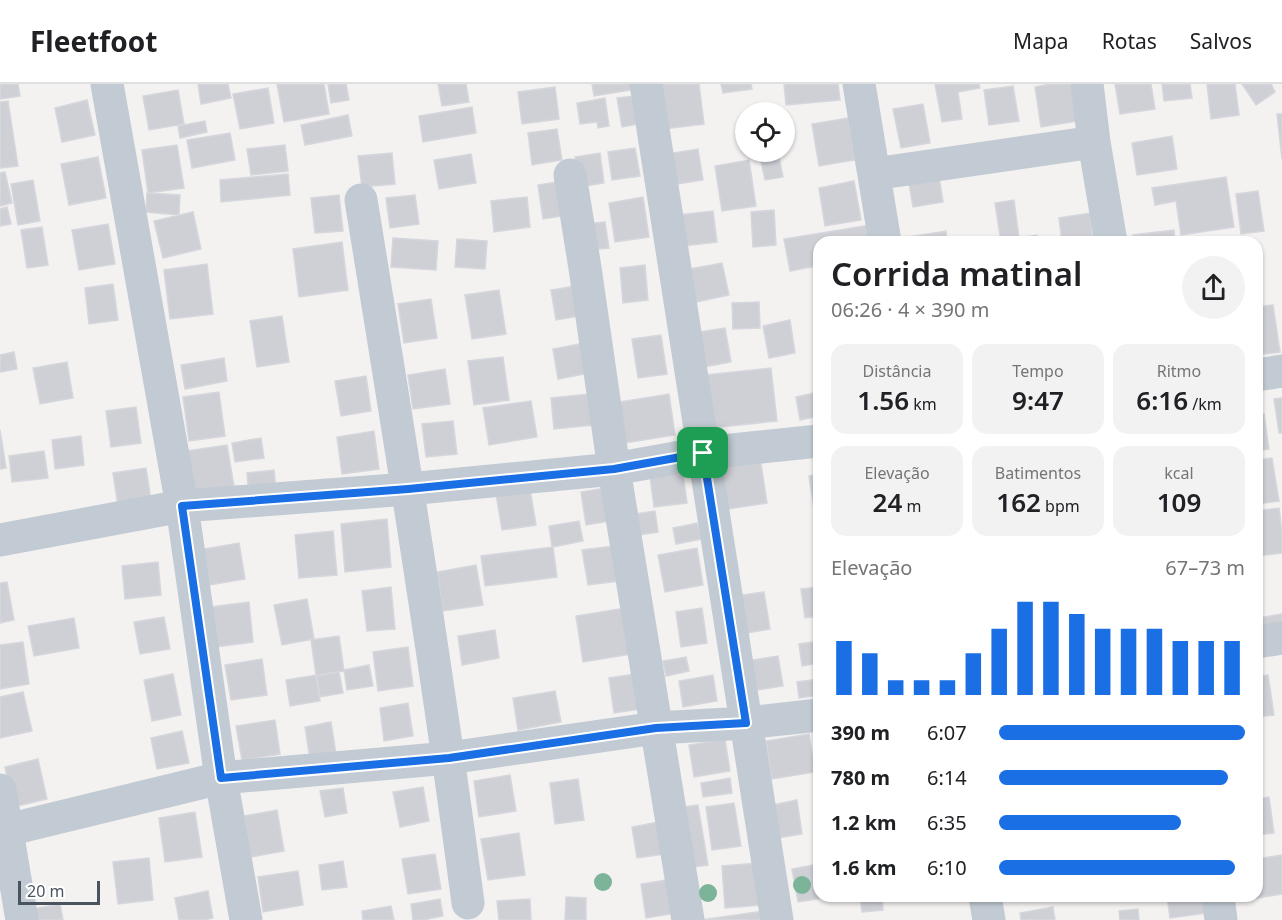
<!DOCTYPE html>
<html lang="pt">
<meta charset="utf-8">
<style>
:root{--surface:#fff;--page:#f2f2f2;--text:#202124;--muted:#757577;--line:#e0e0e0;--accent:#1a6fe5}
body{margin:0;font-family:"Noto Sans",sans-serif;background:var(--page);color:var(--text);height:100vh;display:flex;flex-direction:column;font-size:22px;white-space:nowrap}
*{box-sizing:border-box;margin:0}
p{font-size:20px;color:var(--muted)}
.icon{flex:none;width:33px;height:33px;fill:none;stroke:currentColor;stroke-width:2;stroke-linecap:round;stroke-linejoin:round}
.map{position:relative;flex:1;overflow:hidden}
.drawer{position:absolute;left:813px;top:152px;width:450px;height:666px;display:flex;flex-direction:column;background:var(--surface);border-radius:18px;box-shadow:0 2px 4px #0004}
.drawer>*{flex:none}
.controls{position:absolute;left:735px;top:18px;display:grid;gap:12px}
.controls a{display:grid;place-items:center;width:60px;height:60px;border-radius:50%;background:var(--surface);box-shadow:0 2px 4px #0004;font-size:30px}
.scale{position:absolute;left:18px;bottom:15px;width:82px;box-sizing:border-box;padding-left:6px;border:3px solid #49545f;border-top:0;font-size:16px;line-height:21px;white-space:nowrap;color:#49545f;-webkit-text-stroke:4px #fff;paint-order:stroke}
.pin{position:absolute;display:grid;place-items:center;width:51px;height:51px;color:#fff;margin:-26px;border-radius:12px;box-shadow:0 3px 9px #0006}
.round{display:grid;place-items:center;flex:none;width:63px;height:63px;border-radius:32px;background:var(--page)}
.head{display:flex;align-items:center;justify-content:space-between;height:102px;padding:0 18px}
h1{font-size:33px;font-weight:600;line-height:45px}
.figures{display:grid;grid-template-columns:repeat(3,1fr);gap:9px;height:102px;padding:6px 18px}
.figures div{display:grid;align-content:center;border-radius:15px;background:var(--page);text-align:center}
.figures b{font-size:26px;font-weight:600}
.figures small{font-size:16px;font-weight:400}
.figures p{font-size:16px}
.chart{height:168px;padding:12px 18px}
.chart p{display:flex;justify-content:space-between}
.chart svg{width:100%;height:108px;margin-top:6px;stroke:var(--accent);stroke-width:6}
ul{padding:0 18px;list-style:none;font-size:20px}
li{display:grid;grid-template-columns:96px 72px 1fr;align-items:center;height:45px}
li i{height:15px;border-radius:8px;background:var(--accent)}
header{display:flex;align-items:center;gap:36px;box-sizing:border-box;height:84px;padding:0 30px;background:var(--surface);border-bottom:2px solid var(--line)}
header strong{font-size:28px}
nav{display:flex;gap:33px;margin-inline-start:auto;font-size:21px}
.map>svg:first-child{display:block}
.building{fill:#ced0d6;stroke:#d5d7dd;stroke-width:1.5}
.lines{fill:none;stroke-linecap:round;stroke-linejoin:round}
.minor{stroke:#c2cbd3;stroke-width:33}
.tree{fill:#7bb498}
.route-casing{stroke:#fff;stroke-width:12}
.route{stroke:#1a6fe5;stroke-width:8}
</style>
<header>
<strong>Fleetfoot</strong>
<nav><a>Mapa</a><a>Rotas</a><a>Salvos</a></nav>
</header>
<div class="map">
<svg width="1282" height="836" viewBox="0 0 1282 836">
<rect width="100%" height="100%" fill="#f4f1f1"/>
<path class="building" d="M0,0H18L20,12L0,15Z
M198,0H228L231,14L201,20Z
M277,0H324L329,30L284,38Z
M328,0H346L349,16L331,19Z
M438,0H466L469,18L442,22Z
M592,0H630L631,6L594,12Z
M658,0H699L704,40L664,45Z
M721,0H751L752,5L723,9Z
M784,0H838L840,16L786,21Z
M935,0H979L980,4L958,8L962,35L942,38Z
M1050,0H1071L1078,37L1041,43L1035,3Z
M1115,0H1151L1155,25L1120,30Z
M1162,0H1190L1192,14L1164,17Z
M1207,0H1235L1239,31L1211,35Z
M1242,0H1271L1275,8L1256,21Z
M1013,2L1019,37L989,41L984,6Z
M555,3L559,35L522,40L518,8Z
M268,4L274,39L240,45L233,10Z
M178,6L184,40L149,46L143,12Z
M635,12L639,40L622,43L617,14Z
M605,14L609,42L598,44L597,38L580,40L577,19Z
M87,16L95,51L62,58L55,24Z
M8,17L18,82L0,84V18Z
M923,20L930,59L901,64L893,25Z
M472,23L476,49L423,58L419,32Z
M1277,30H1282V75Z
M348,31L352,52L305,61L301,41Z
M848,34L855,76L819,82L812,40Z
M205,37L207,48L180,54L178,42Z
M557,45L562,76L532,81L528,49Z
M230,49L235,76L192,84L187,56Z
M1172,52L1177,85L1137,91L1132,59Z
M177,61L184,104L148,109L142,66Z
M285,61L288,87L251,91L247,65Z
M635,64L640,92L612,96L608,68Z
M698,65L703,96L672,101L667,70Z
M759,68H778L783,93L765,96Z
M392,69L395,100L362,103L358,72Z
M600,69L604,99L580,103L575,73Z
M471,70L476,99L439,105L434,76Z
M98,73L106,114L69,121L61,80Z
M749,76L756,122L722,127L715,82Z
M938,87L943,118L913,123L908,93Z
M5,88L12,119L0,122V89Z
M288,90L290,111L221,118L220,96Z
M1226,93L1234,143L1181,151L1176,117L1155,121L1152,104Z
M33,96L40,137L18,141L11,100Z
M563,97L569,131L543,135L538,101Z
M854,97L861,136L825,142L819,104Z
M1258,107L1264,147L1241,150L1236,110Z
M147,109L180,111L179,131L146,128Z
M339,111L343,147L315,149L311,114Z
M415,111L419,140L390,144L386,114Z
M527,113L530,143L494,148L491,117Z
M643,113L649,153L615,158L609,119Z
M1014,116L1019,154L1037,151L1038,158H1001L995,119Z
M7,123L11,140L0,142V125Z
M774,126L776,161L753,163L751,128Z
M713,127L717,158L683,162L679,131Z
M193,128L201,165L163,174L154,137Z
M1090,129L1093,158H1062L1059,134Z
M605,138L609,164L589,166L585,140Z
M108,140L115,180L79,186L72,146Z
M870,141L873,158H819V199L816,182L790,187L784,155Z
M42,143L48,181L27,184L21,146Z
M1174,146L1175,158H1134L1133,151Z
M946,147L947,158H909L908,153Z
M393,154L438,157L436,186L391,183Z
M457,155L487,157L485,185L455,183Z
M342,158L348,206L299,213L293,165Z
M722,179L729,211L696,218L689,185Z
M207,180L213,230L170,235L164,186Z
M645,181L648,216L623,219L620,184Z
M113,200L118,236L89,240L85,204Z
M581,201L586,231L556,236L551,206Z
M499,206L506,250L472,255L465,211Z
M431,215L437,254L404,259L398,220Z
M759,218L760,244L733,245L732,219Z
M1273,221L1280,268L1257,271V223Z
M282,232L289,278L257,283L250,237Z
M790,236L795,269L769,274L763,242Z
M725,244L731,278L698,284L693,249Z
M661,251L667,290L638,294L632,255Z
M585,259L590,289L558,295L553,265Z
M14,268L17,285L0,288V271Z
M503,273L509,316L474,321L468,277Z
M224,274L227,297L185,305L181,281Z
M67,278L73,314L40,320L33,284Z
M771,284L777,337L711,344L706,291Z
M445,285L450,320L413,325L408,291Z
M366,292L371,327L341,332L335,297Z
M219,308L225,352L189,357L183,313Z
M819,308V332L800,336L796,313Z
M589,310L593,341L554,345L551,314Z
M669,310L675,351L625,359L619,318Z
M1282,314V349H1279L1274,315Z
M531,317L537,353L489,361L483,324Z
M136,323L141,359L111,363L106,327Z
M1264,330L1269,365L1257,367V332Z
M453,337L457,370L426,373L422,340Z
M0,346L6,384L0,385Z
M374,347L379,385L342,390L337,353Z
M81,352L84,381L55,385L52,356Z
M261,354L264,374L235,378L232,359Z
M227,361L235,408L195,414L187,367Z
M44,367L48,394L12,398L9,372Z
M760,373L767,419L728,425L721,379Z
M1272,374L1279,417L1257,420V376Z
M146,384L151,416L118,422L113,389Z
M274,386L276,408L249,411L247,389Z
M683,389L687,419L654,423L650,393Z
M819,390V424L814,425L809,392Z
M605,404L610,437L586,441L581,408Z
M530,405L536,441L502,446L496,410Z
M1279,424L1282,449V469L1257,472V427Z
M655,427L658,448L639,451L636,430Z
M387,435L391,483L345,488L341,440Z
M579,437L583,457L552,463L549,442Z
M697,439L702,455L676,460L673,444Z
M333,447L337,491L299,494L295,451Z
M239,459L245,495L210,501L204,465Z
M614,462L619,497L588,501L582,466Z
M553,463L557,493L485,502L481,472Z
M697,464L703,501L665,508L658,471Z
M158,478L161,511L125,515L122,482Z
M476,481L483,521L443,527L437,488Z
M7,498L14,536L0,539V499Z
M391,503L395,545L367,547L362,507Z
M819,503V532L805,534L801,505Z
M764,508L770,545L742,550L736,512Z
M307,515L314,555L282,561L274,521Z
M249,518L253,558L216,563L211,523Z
M625,524L632,570L583,578L576,532Z
M702,524L707,559L681,563L676,528Z
M1282,530V545L1260,548L1258,534Z
M164,533L170,565L140,570L134,538Z
M74,534L79,564L34,572L28,542Z
M495,546L499,574L462,581L458,552Z
M339,552L344,587L316,591L311,556Z
M819,557V579L802,582L799,560Z
M23,558L29,600L0,605V561Z
M408,563L413,602L378,607L373,568Z
M778,572L783,602L751,607L746,577Z
M686,573L689,587L666,592L663,577Z
M262,575L267,611L231,616L225,581Z
M369,581L373,602L347,606L344,586Z
M339,588L343,609L320,613L317,592Z
M173,590L181,631L152,637L144,596Z
M635,590L640,625L614,629L609,594Z
M316,591L320,617L290,622L286,596Z
M713,591L717,617L683,623L679,597Z
M1268,591L1274,631L1257,633V593Z
M819,595V611L799,614L797,598Z
M555,607L561,638L518,646L513,614Z
M23,608L32,647L0,654V613Z
M408,619L413,652L384,657L380,624Z
M275,636L280,670L242,676L236,642Z
M331,638L336,670L310,675L305,643Z
M182,647L189,679L157,685L151,654Z
M809,650L815,688L772,695L766,657Z
M725,655L730,687L694,693L689,661Z
M38,675L47,715L13,723L5,683Z
M510,691L516,727L479,733L474,697Z
M730,694L732,709L703,713L701,699Z
M578,695L584,736L555,740L550,699Z
M423,703L429,737L400,743L393,708Z
M343,704L347,729L325,733L320,707Z
M1269,713L1274,749L1257,751V715Z
M797,716L802,750L778,754L772,721Z
M734,719L741,762L712,766L706,723Z
M698,721L708,781L694,783L683,723Z
M277,726L284,767L251,773L244,732Z
M195,728L202,773L165,778L159,734Z
M659,738L664,770L637,774L632,743Z
M519,749L525,791L488,796L481,755Z
M435,770L441,805L408,810L402,775Z
M1282,771V810L1251,815V812H1257V775Z
M149,774L153,816L118,820L113,778Z
M343,777L347,803L322,806L319,781Z
M758,779L762,821L725,824L722,782Z
M819,780V812H829V813L798,818L792,785Z
M298,787L303,821L263,828L258,793Z
M672,795L677,829L646,834L641,800Z
M208,807L213,834L204,836H179L175,814Z
M860,812H882L883,826L862,828Z
M1167,812H1203L1206,829L1170,834Z
M566,813L586,814V836H565Z
M440,815L443,832L423,836H413L411,820Z
M530,815L531,836H499L497,817Z
M60,820L63,836H28L26,826Z
M391,822L394,836H363L362,827Z
M1053,823L1055,836H1021L1020,829Z
M1138,825L1139,836H1120L1119,827Z
M764,827L765,836H701Z"/>
<g class="lines">
<path class="minor" d="M107,0L182,422L221,694L246,836
M646,0L777,836
M859,0L885,158
M1087,0L1094,58L1111,158
M874,90L1094,58
M570,91L585,184L614,385L688,836
M361,116C399,350 437,584 468,819
M1257,291L1282,287
M0,456L182,422L408,405L614,385L703,369L819,357
M1257,558L1282,554
M0,706L22,836
M7,746L221,694L449,674L656,644L746,639L819,631
M985,812L989,836
M1218,812L1221,836"/>
</g>
<g class="tree">
<circle cx="603" cy="798" r="9"/>
<circle cx="802" cy="801" r="9"/>
<circle cx="708" cy="809" r="9"/>
</g>
<g class="lines">
<g class="route-casing">
<path id="route" d="M703,369L746,639L656,644L449,674L221,694L182,422L408,405L614,385Z"/>
</g>
<use href="#route" class="route"/>
</g>
</svg>
<div class="controls">
<a><svg class="icon" aria-label="locate" viewBox="0 0 24 24"><circle cx="12" cy="12" r="6"/><path d="M12 2v4M12 18v4M2 12h4M18 12h4"/></svg></a>
</div>
<div class="scale">20 m</div>
<div class="pin" style="left:703px;top:369px;background:#1e9e55"><svg class="icon" aria-label="arrive" viewBox="0 0 24 24"><path d="M6 21V4h12l-3 4 3 4H6"/></svg></div>
<section class="drawer">
<div class="head"><div><h1>Corrida matinal</h1><p>06:26 · 4 × 390 m</p></div><a class="round"><svg class="icon" aria-label="share" viewBox="0 0 24 24"><path d="M12 15V3M7 8l5-5 5 5M5 13v7h14v-7"/></svg></a></div>
<div class="figures">
<div><p>Distância</p><b>1.56<small> km</small></b></div>
<div><p>Tempo</p><b>9:47</b></div>
<div><p>Ritmo</p><b>6:16<small> /km</small></b></div>
</div>
<div class="figures">
<div><p>Elevação</p><b>24<small> m</small></b></div>
<div><p>Batimentos</p><b>162<small> bpm</small></b></div>
<div><p>kcal</p><b>109</b></div>
</div>
<div class="chart"><p><span>Elevação</span>67–73 m</p>
<svg viewBox="0 0 160 44" preserveAspectRatio="none"><path d="M5 44V22M15 44V27M25 44V38M35 44V38M45 44V38M55 44V27M65 44V17M75 44V6M85 44V6M95 44V11M105 44V17M115 44V17M125 44V17M135 44V22M145 44V22M155 44V22"/></svg>
</div>
<ul>
<li><b>390 m</b>6:07<i style="width:100%"></i></li>
<li><b>780 m</b>6:14<i style="width:93%"></i></li>
<li><b>1.2 km</b>6:35<i style="width:74%"></i></li>
<li><b>1.6 km</b>6:10<i style="width:96%"></i></li>
</ul>
</section>
</div>
